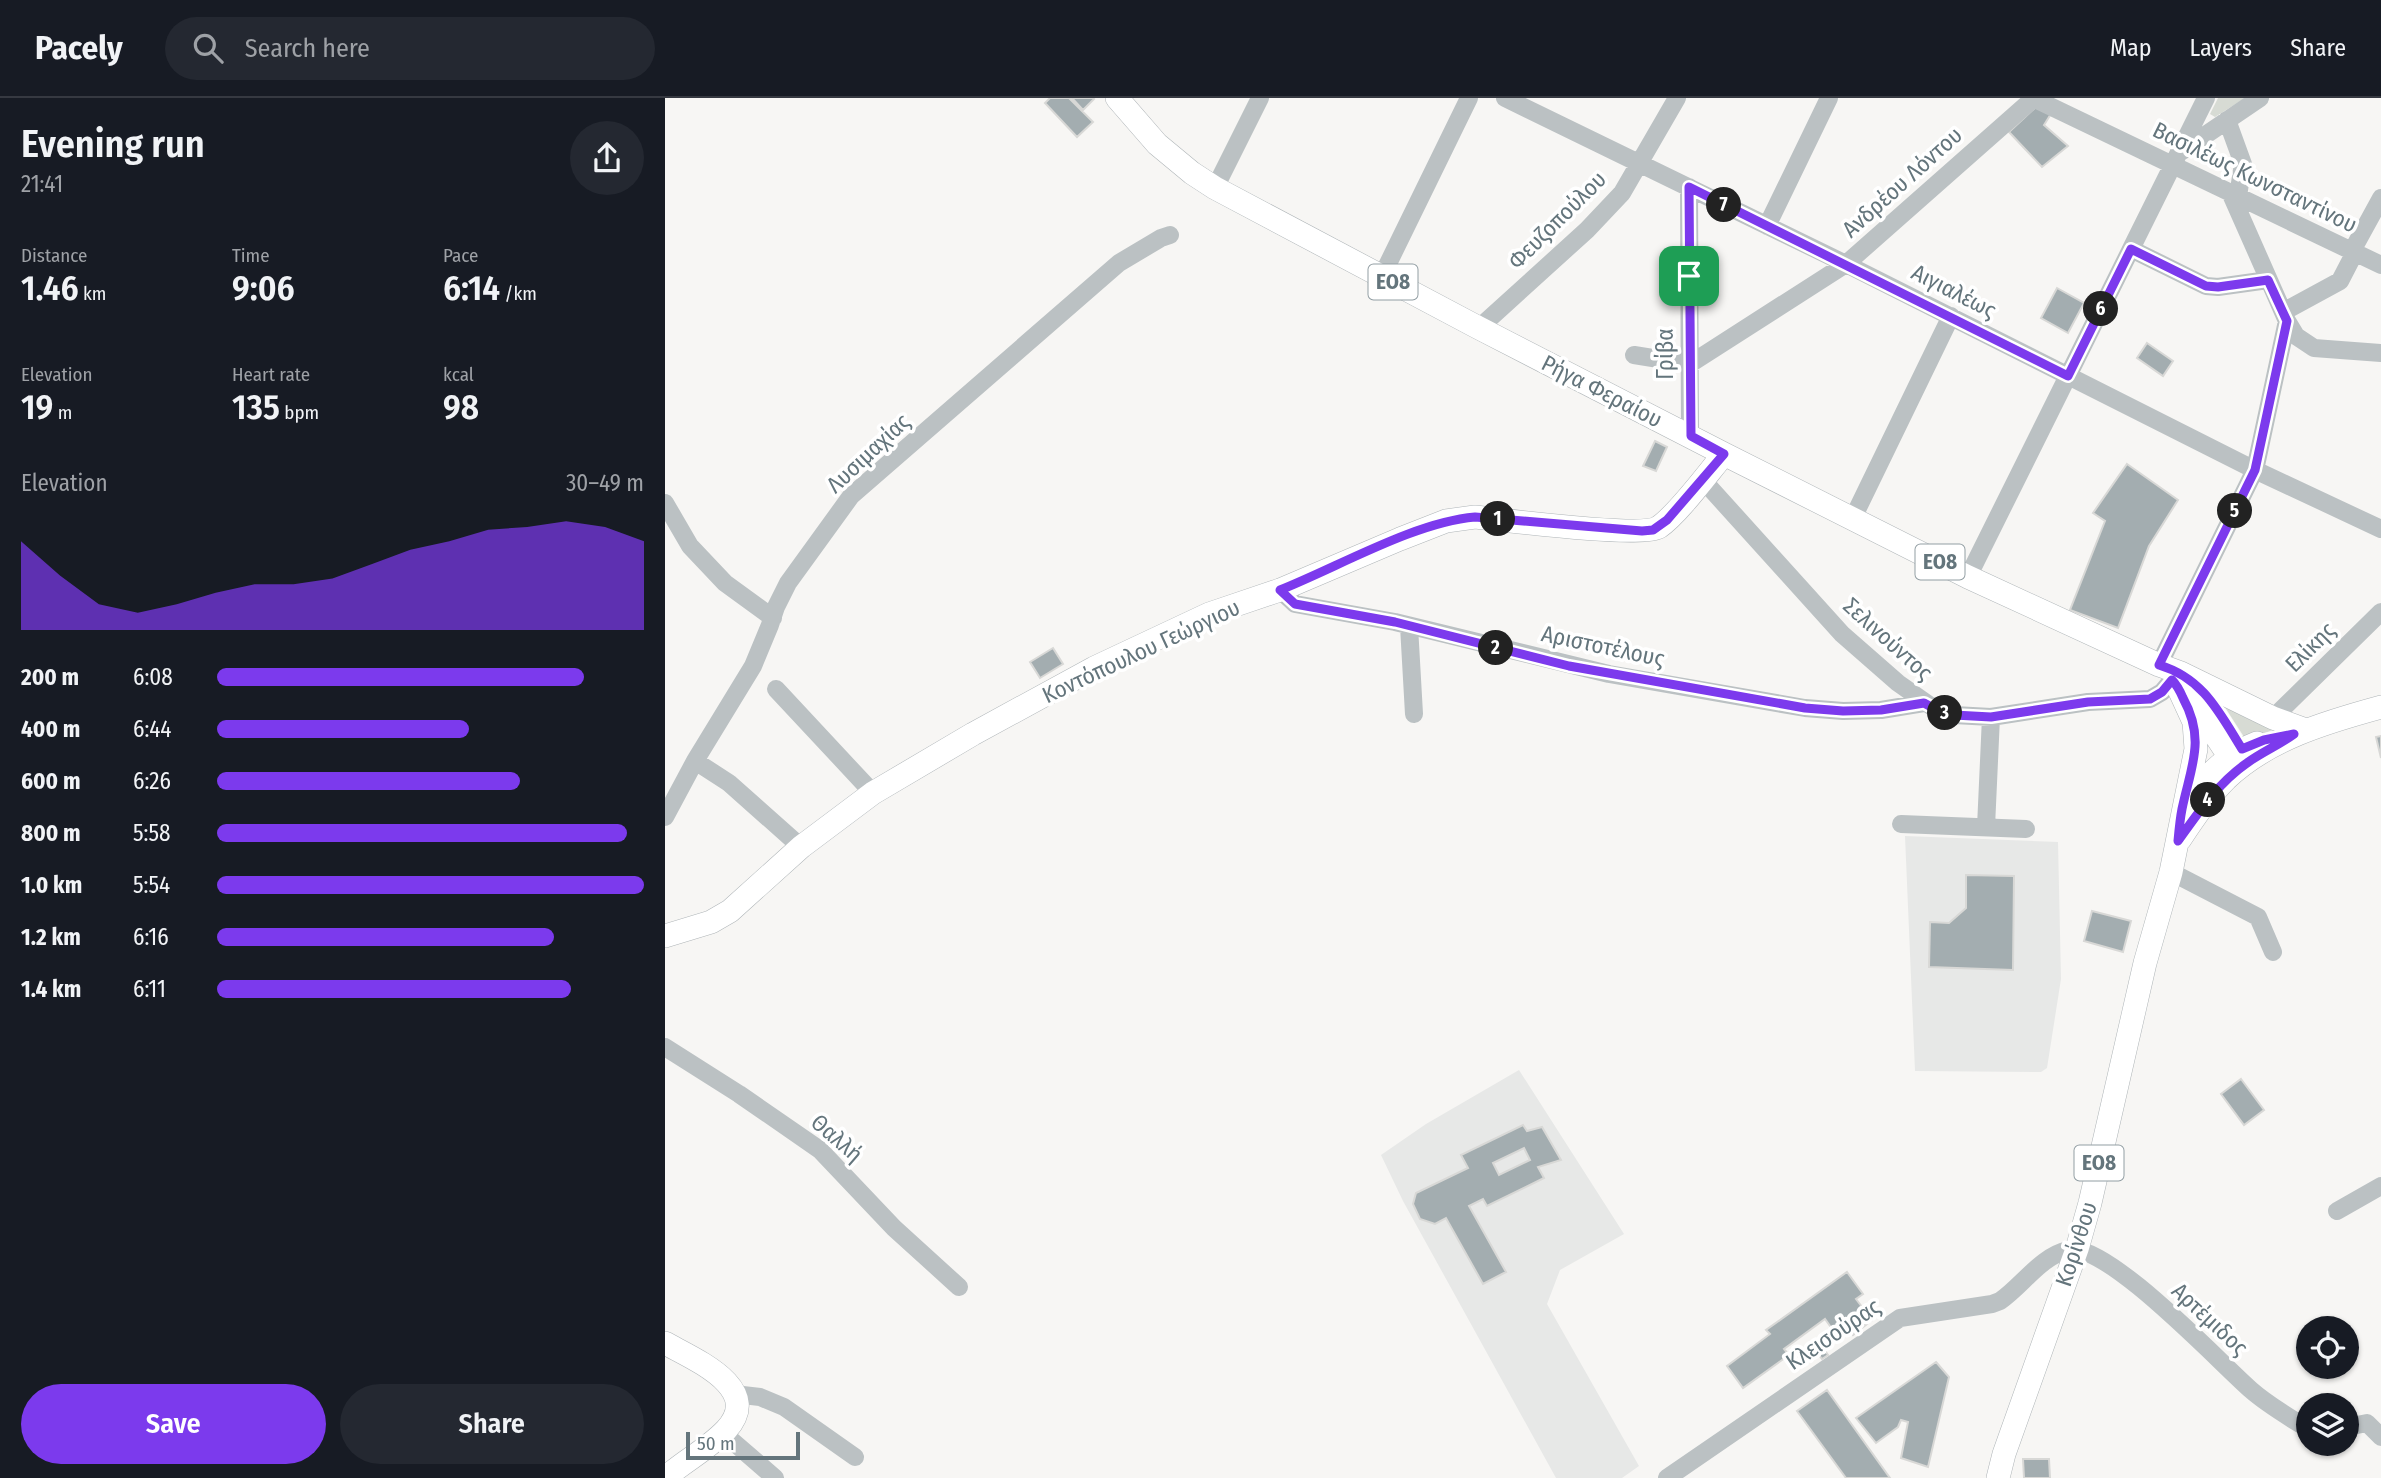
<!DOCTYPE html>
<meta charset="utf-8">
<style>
:root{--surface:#171b24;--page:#242831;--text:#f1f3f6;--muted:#9ea1a6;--line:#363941;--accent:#7c3aed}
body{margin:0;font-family:"Fira Sans Condensed",sans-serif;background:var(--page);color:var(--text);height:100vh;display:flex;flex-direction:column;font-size:26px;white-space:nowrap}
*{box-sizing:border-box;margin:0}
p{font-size:23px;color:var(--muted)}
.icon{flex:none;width:38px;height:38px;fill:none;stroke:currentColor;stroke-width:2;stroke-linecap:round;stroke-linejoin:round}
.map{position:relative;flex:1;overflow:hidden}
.panel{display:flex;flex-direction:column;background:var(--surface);width:665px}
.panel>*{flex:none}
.buttons{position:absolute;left:1631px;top:1218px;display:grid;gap:14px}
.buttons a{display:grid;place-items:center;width:63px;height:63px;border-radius:50%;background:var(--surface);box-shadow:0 2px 5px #0004;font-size:35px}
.scale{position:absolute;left:21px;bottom:18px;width:114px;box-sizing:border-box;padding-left:7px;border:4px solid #64757c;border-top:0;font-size:19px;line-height:24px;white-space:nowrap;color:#64757c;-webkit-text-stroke:5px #fff;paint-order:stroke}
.pin{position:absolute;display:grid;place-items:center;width:60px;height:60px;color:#fff;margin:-30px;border-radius:14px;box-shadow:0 4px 10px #0006}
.km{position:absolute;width:35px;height:35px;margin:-18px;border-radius:50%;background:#222;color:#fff;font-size:19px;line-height:35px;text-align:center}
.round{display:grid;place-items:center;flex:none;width:74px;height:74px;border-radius:37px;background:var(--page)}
.summary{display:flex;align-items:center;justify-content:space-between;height:119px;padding:0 21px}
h1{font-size:38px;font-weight:600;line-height:52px}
.figures{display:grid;grid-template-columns:repeat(3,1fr);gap:10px;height:119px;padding:7px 21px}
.figures div{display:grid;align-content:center}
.figures b{font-size:35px;font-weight:600}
.figures small{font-size:19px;font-weight:400}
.figures p{font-size:19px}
.chart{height:196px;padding:14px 21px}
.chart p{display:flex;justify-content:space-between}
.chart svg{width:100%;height:126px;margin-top:7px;fill:var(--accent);opacity:.7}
.cta{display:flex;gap:14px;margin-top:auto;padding:14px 21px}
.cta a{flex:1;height:80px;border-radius:42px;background:var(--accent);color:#fff;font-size:28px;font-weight:600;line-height:80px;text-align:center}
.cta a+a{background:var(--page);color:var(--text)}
ul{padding:0 21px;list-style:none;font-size:23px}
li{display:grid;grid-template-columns:112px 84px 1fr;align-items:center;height:52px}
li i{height:18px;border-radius:9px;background:var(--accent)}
header{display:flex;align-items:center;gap:42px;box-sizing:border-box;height:98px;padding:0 35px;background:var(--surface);border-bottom:2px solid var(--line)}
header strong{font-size:33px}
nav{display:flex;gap:38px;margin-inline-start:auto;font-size:24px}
.search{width:490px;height:63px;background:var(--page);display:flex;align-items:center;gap:18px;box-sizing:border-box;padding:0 24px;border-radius:38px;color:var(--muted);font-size:26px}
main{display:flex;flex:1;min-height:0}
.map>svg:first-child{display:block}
.built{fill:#e7e8e7}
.green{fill:#d7dbd4}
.building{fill:#a3adb0;stroke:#d8d8d6;stroke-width:2;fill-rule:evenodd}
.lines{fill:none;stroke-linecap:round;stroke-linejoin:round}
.major-casing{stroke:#afb5b8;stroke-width:24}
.minor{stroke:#bbc1c3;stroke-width:18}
.major{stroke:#fff;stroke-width:23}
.route-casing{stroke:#fff;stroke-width:14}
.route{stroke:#7c3aed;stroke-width:9}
.labels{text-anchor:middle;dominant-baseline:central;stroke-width:7;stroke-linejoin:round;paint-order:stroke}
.shield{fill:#fff;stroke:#929ea3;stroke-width:2}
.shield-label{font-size:21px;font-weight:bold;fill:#64757c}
.street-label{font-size:23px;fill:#64757c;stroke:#fff}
</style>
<header>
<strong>Pacely</strong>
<div class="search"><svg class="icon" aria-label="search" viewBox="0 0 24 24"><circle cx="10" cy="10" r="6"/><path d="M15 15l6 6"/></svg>Search here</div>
<nav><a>Map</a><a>Layers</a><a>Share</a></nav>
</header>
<main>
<section class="panel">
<div class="summary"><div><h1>Evening run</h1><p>21:41</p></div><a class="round"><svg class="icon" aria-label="share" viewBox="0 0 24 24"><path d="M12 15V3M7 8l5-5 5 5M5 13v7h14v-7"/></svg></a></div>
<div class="figures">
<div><p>Distance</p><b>1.46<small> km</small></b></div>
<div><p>Time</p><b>9:06</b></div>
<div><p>Pace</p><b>6:14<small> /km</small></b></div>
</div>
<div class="figures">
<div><p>Elevation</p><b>19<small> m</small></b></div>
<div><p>Heart rate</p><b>135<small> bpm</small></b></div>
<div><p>kcal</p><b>98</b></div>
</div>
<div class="chart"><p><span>Elevation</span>30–49 m</p>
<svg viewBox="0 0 160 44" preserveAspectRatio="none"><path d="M0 44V13L10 25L20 35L30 38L40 35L50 31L60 28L70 28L80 26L90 21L100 16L110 13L120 9L130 8L140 6L150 8L160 13V44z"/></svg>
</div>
<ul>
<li><b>200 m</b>6:08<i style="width:86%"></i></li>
<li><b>400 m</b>6:44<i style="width:59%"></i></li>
<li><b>600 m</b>6:26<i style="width:71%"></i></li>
<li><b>800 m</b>5:58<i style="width:96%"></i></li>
<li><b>1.0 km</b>5:54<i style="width:100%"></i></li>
<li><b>1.2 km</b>6:16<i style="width:79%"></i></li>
<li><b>1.4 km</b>6:11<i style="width:83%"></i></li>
</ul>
<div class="cta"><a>Save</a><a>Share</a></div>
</section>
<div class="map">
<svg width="1716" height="1380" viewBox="0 0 1716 1380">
<rect width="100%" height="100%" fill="#f7f6f4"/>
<path class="built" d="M1240,738L1393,744L1396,881L1382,970L1376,974L1250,973Z
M854,972L959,1136L895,1172L882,1206L974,1368L957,1380H891L738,1103L716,1057L761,1026Z"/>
<path class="green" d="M1553,0H1580L1550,19L1545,16Z
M1556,603L1613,630L1581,642Z"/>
<path class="building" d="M385,0H404L428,24L412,39L380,5Z
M407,0H428L429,1L418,12Z
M1374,6L1389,11L1379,27L1403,48L1377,69L1344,34Z
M1392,190L1419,205L1403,235L1376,220Z
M1482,245L1508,263L1498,278L1472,260Z
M990,343L1002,349L991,373L978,368Z
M1462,366L1513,402L1484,448L1453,530L1405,512L1440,423L1428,415Z
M388,550L398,566L375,580L365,564Z
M1716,638V660L1711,639Z
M1301,777L1349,778L1348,872L1264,869L1265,824L1284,825L1301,810Z
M1427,813L1466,823L1458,854L1419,843Z
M1576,981L1599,1012L1579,1027L1556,996Z
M858,1027L862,1033L877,1029L896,1062L873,1069L879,1080L822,1108L818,1101L804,1108L841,1174L818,1186L781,1120L770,1126L755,1121L748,1106L751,1095L803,1070L796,1057ZM859,1050L865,1062L834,1077L828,1065Z
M1182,1174L1198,1196L1191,1201L1207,1222L1188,1237L1179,1224L1168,1232L1160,1221L1119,1251L1124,1257L1078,1290L1062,1268L1105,1236L1101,1232Z
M1156,1247L1163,1257L1157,1261L1150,1252Z
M1271,1264L1284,1279L1263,1369L1236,1360L1243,1324L1236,1322L1233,1329L1211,1345L1191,1320Z
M1162,1292L1225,1380H1181L1132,1313Z
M1358,1361H1384L1385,1380H1359Z"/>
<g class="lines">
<g class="major-casing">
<path id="major" d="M452,0L492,46L527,75L550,90L814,230L1059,356L1303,479L1494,567L1516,575L1608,620L1641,632
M1529,605L1572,670
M1525,700C1544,675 1563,656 1592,645
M1515,741C1529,720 1543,699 1561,681C1603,641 1661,624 1716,609
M0,838L46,824L65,813L136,749L208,695L308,636L429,570L544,516L615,492L735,441L781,423L810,419C839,422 977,440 994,429C1013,416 1043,375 1059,356
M0,1245C28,1261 100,1290 61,1332C43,1351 19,1363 0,1380
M1333,1380L1339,1356L1412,1151L1425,1105L1480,865L1506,774L1531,651L1529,624L1512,587"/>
</g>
<path class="minor" d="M840,0L1181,166L1590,372L1716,431
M1368,0L1716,167
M1562,22L1578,66L1573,98
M1517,53L1595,0
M1024,89L1025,338
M550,90L595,0
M1102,128L1164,0
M1466,151L1541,188L1553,189L1603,182
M1687,153L1716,100
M717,178L804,0
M1618,214L1675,183L1690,154
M1622,223L1631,238L1649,250L1716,255
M814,230L922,132L957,95L1012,0
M969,257L1025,266L1181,166L1369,0
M1037,381L1177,536L1233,585L1270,611L1289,617L1326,619L1423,604L1485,601L1497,594L1507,582
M0,405L25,448L60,485L108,520
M1188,420L1286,218
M1303,479L1541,0
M615,492L630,506L730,524L944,576L1140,610L1178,613L1216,612L1259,605
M744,528L749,616
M1494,567L1590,372L1622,223L1565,94
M111,591L208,695
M1608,620L1716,514
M30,663L64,685L136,749
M0,719L30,663L88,568L105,527L111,509L123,485L186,398L454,165L496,140L505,137
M1236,726L1361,731
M1321,729L1326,619
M1506,774L1593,819L1608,854
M0,949L74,996L155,1052L229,1130L294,1189
M1672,1113L1716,1088
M69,1296L95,1299L119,1309L190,1359
M1682,1329L1702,1325L1716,1339
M58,1335L110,1380
M1002,1380L1235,1220L1327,1206L1335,1203C1357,1188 1376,1158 1403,1152C1440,1142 1555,1265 1586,1292C1603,1307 1624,1319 1643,1331"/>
<use href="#major" class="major"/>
</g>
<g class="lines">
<g class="route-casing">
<path id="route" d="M1024,89L1403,278L1466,151L1541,188L1553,189L1603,182L1622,223L1590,372L1494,567C1538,580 1554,614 1577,651L1599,642L1629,636C1614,647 1597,654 1582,665C1553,685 1533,715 1513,743C1514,732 1515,721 1517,711C1526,668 1541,642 1518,600C1515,593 1512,587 1507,582L1497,594L1485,601L1423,604L1326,619L1289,617L1270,611L1259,605L1216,612L1178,613L1140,610L904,568L730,524L630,506L615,492C673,469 750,424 810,419L977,433L988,432L1002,422L1059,356L1026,338Z"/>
</g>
<use href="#route" class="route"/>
</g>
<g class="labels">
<g class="shield">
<rect x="703.5" y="166.5" width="49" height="35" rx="5"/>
<rect x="1250.5" y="446.5" width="49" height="35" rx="5"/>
<rect x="1409.5" y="1047.5" width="49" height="35" rx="5"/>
</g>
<g class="shield-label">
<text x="728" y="184">ΕΟ8</text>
<text x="1275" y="464">ΕΟ8</text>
<text x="1434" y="1065">ΕΟ8</text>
</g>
<g class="street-label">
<text transform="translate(1590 79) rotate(26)">Βασιλέως Κωνσταντίνου</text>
<text transform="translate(1237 84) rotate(-42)">Ανδρέου Λόντου</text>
<text transform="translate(892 122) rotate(-45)">Φευζοπούλου</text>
<text transform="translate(1289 193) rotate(27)">Αιγιαλέως</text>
<text transform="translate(1000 256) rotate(-90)">Γρίβα</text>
<text transform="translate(937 293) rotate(27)">Ρήγα Φεραίου</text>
<text transform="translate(203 355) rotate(-43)">Λυσιμαχίας</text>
<text transform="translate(1223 541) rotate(42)">Σελινούντος</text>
<text transform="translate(938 548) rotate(12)">Αριστοτέλους</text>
<text transform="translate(1645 549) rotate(-45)">Ελίκης</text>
<text transform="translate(476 553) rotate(-25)">Κοντόπουλου Γεώργιου</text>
<text transform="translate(172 1040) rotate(41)">Θαλλή</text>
<text transform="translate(1411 1146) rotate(-72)">Κορίνθου</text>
<text transform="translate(1545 1221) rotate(43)">Αρτέμιδος</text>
<text transform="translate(1168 1236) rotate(-34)">Κλεισούρας</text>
</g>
</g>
</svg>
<div class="buttons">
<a><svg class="icon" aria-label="locate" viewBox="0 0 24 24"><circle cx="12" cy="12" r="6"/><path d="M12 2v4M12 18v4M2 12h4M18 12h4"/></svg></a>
<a><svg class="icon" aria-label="layers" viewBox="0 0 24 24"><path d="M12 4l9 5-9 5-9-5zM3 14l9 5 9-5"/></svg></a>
</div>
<div class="scale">50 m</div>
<div class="pin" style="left:1024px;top:178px;background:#1e9e55"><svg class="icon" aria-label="arrive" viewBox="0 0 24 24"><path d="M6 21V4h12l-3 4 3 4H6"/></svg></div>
<b class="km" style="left:833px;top:421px">1</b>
<b class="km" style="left:831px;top:550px">2</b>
<b class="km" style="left:1280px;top:615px">3</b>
<b class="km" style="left:1543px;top:702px">4</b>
<b class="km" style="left:1570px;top:413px">5</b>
<b class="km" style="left:1436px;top:211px">6</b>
<b class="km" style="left:1059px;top:107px">7</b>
</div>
</main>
